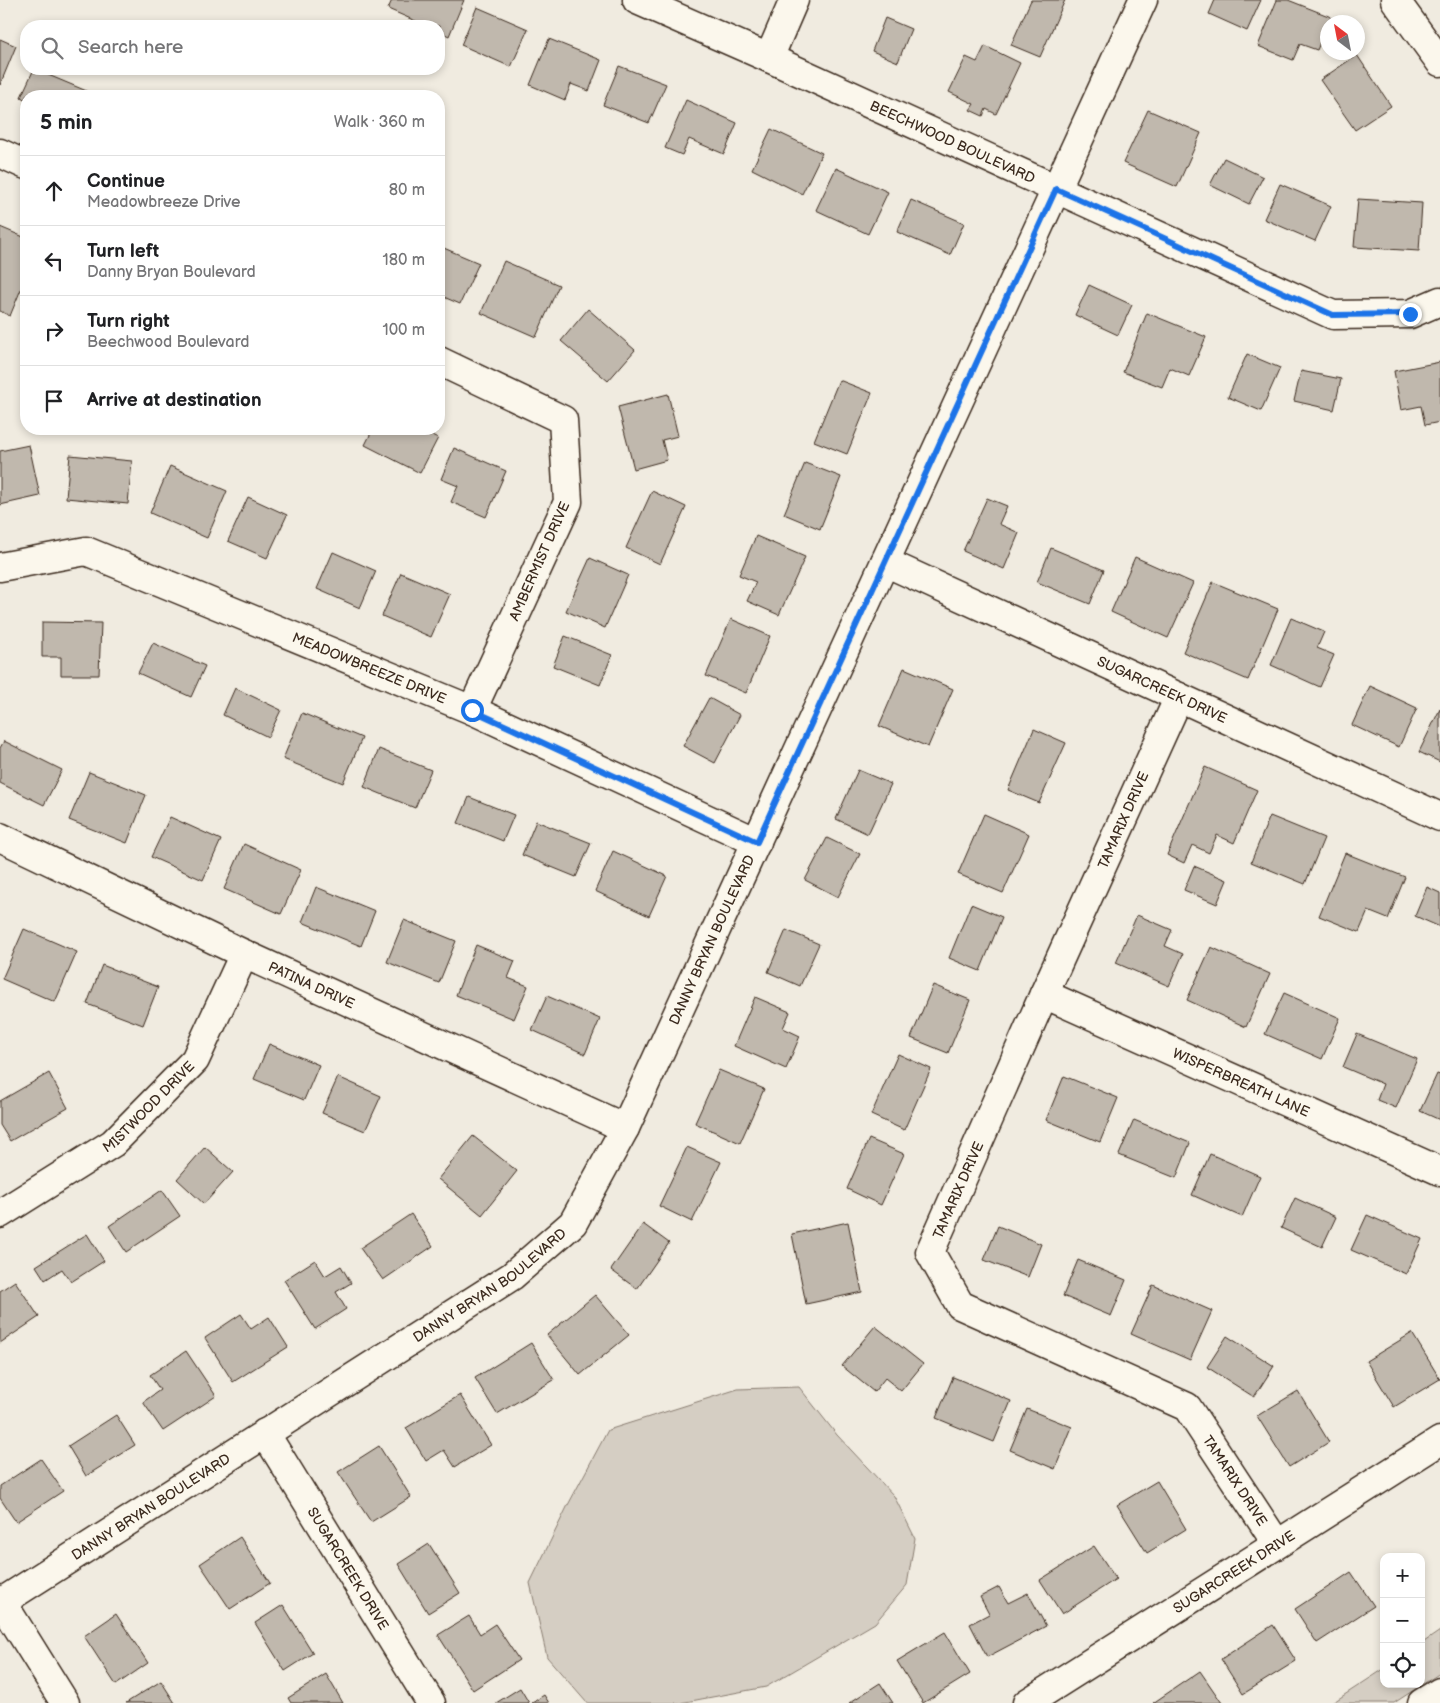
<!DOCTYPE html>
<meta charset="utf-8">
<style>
:root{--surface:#fff;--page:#f6f6f6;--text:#202124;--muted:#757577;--line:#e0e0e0}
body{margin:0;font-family:"Balsamiq Sans",sans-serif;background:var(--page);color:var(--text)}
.controls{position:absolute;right:15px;bottom:15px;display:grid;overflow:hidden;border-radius:10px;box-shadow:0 2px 8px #0003}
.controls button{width:45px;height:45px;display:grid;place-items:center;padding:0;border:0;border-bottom:1px solid var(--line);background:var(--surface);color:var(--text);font:25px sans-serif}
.compass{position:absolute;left:1320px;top:15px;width:45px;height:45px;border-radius:50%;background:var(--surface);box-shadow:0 2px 8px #0003;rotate:328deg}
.stop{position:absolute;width:15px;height:15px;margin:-11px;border:4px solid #1a73e8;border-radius:50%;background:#fff}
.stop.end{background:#1a73e8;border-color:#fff;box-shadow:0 1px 5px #0008}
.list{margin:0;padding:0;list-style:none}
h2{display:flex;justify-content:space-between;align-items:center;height:65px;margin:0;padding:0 20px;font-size:21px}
h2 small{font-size:16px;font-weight:400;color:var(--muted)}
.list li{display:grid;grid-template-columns:32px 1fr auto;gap:15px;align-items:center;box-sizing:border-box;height:70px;padding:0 20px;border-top:1px solid var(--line)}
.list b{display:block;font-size:19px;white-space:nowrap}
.list p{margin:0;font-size:16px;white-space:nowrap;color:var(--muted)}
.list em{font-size:16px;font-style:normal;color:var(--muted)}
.icon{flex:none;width:28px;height:28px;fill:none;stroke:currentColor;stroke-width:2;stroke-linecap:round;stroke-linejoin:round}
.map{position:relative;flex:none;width:1440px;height:1703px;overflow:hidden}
.search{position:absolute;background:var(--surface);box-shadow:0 2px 8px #0003;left:20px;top:20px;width:425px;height:55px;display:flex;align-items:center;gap:12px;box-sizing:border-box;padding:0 18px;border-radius:20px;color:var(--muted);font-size:19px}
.panel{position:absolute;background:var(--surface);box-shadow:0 2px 8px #0003;left:20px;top:90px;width:425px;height:345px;border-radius:20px}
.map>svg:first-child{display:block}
</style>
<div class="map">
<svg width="1440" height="1703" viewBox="0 0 1440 1703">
<rect width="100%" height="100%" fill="#f0ebe0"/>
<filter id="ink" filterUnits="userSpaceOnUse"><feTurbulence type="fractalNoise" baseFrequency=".02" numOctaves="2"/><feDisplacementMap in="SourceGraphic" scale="10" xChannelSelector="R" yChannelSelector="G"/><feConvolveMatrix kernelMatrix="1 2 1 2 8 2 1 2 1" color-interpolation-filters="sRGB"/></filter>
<g filter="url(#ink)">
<g fill="#d5cec3" stroke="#887c70">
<path d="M 799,1387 L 837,1435 L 894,1496 L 915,1538 L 907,1585 L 875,1623 L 766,1687 L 680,1703 L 587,1703 L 547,1657 L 530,1583 L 568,1505 L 608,1430 L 738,1389 Z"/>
<path d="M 1440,1631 L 1440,1673 L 1394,1703 L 1332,1703 L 1384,1669 L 1384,1684 L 1421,1684 L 1421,1644 Z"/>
</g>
<g fill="#c0b8ad" stroke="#3b2a1e">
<path d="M 392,0 L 464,0 L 449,36 L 439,31 L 439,26 L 427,26 L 388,9 Z"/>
<path d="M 1031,0 L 1065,0 L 1040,57 L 1011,45 Z"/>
<path d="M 1215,0 L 1261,0 L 1247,31 L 1209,14 Z"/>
<path d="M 1277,0 L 1288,0 L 1331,17 L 1317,50 L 1300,44 L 1293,60 L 1258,46 Z"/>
<path d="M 477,7 L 528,29 L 511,67 L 461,45 Z"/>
<path d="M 885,18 L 911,29 L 898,62 L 872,51 Z"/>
<path d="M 0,39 L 16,46 L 0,85 Z"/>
<path d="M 549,39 L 601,60 L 589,91 L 571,84 L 565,100 L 530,85 Z"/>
<path d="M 985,46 L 1020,63 L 996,114 L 986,109 L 983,116 L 970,110 L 974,104 L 949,92 L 966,57 L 977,62 Z"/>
<path d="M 1357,55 L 1391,106 L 1355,130 L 1320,80 Z"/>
<path d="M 619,66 L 666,84 L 649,123 L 603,105 Z"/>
<path d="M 34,69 L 89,92 L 88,96 L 26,96 L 26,100 L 21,97 Z"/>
<path d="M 686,100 L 737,123 L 724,154 L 689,139 L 682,155 L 665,148 Z"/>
<path d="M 1148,110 L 1201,133 L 1177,187 L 1123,163 Z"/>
<path d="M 771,129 L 822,153 L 802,194 L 752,169 Z"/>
<path d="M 1224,158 L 1263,177 L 1249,204 L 1210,185 Z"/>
<path d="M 836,168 L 888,192 L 868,234 L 816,210 Z"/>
<path d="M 1280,184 L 1331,206 L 1315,241 L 1264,219 Z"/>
<path d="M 1358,199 L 1422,203 L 1419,251 L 1354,247 Z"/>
<path d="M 911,200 L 964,223 L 950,255 L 897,232 Z"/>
<path d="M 0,227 L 26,238 L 26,277 L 10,316 L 0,311 Z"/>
<path d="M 439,246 L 479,263 L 460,304 L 439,295 Z"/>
<path d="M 504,261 L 559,285 L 536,337 L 481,313 Z"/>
<path d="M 1089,285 L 1132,305 L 1118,335 L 1075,315 Z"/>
<path d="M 588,309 L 635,350 L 608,381 L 561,341 Z"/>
<path d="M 1147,313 L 1206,337 L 1189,376 L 1170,368 L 1162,387 L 1123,372 Z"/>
<path d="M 1247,354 L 1280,368 L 1261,411 L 1228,397 Z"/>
<path d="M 1440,362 L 1440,422 L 1425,425 L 1421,406 L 1401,410 L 1394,371 Z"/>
<path d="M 1301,371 L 1341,379 L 1334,410 L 1294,401 Z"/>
<path d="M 839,380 L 872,393 L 847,454 L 814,441 Z"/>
<path d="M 668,394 L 678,436 L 662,440 L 667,460 L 634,469 L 618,407 Z"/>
<path d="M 373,429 L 419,429 L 438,438 L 420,473 L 365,445 Z"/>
<path d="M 29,445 L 40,496 L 0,505 L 0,451 Z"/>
<path d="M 454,448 L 506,471 L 486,517 L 451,502 L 458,486 L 441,479 Z"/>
<path d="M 70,455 L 132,461 L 128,504 L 66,498 Z"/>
<path d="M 805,463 L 841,477 L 820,529 L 784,514 Z"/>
<path d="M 170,466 L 227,491 L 207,538 L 150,513 Z"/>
<path d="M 652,491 L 686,507 L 660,564 L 626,548 Z"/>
<path d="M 248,497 L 287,515 L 267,558 L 228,541 Z"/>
<path d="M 987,498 L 1007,506 L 999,524 L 1019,533 L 1004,569 L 963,551 Z"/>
<path d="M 756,536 L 805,557 L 779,615 L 747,601 L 756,582 L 739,575 Z"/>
<path d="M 1051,548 L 1104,570 L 1090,604 L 1037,582 Z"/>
<path d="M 333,552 L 376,571 L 360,608 L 317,589 Z"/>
<path d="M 1135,557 L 1193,583 L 1168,638 L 1111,612 Z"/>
<path d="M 590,558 L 628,575 L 605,628 L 566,611 Z"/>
<path d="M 401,573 L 450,594 L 431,637 L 382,616 Z"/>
<path d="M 1213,582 L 1278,609 L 1248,680 L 1183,652 Z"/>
<path d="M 1291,618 L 1324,632 L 1317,648 L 1334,655 L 1320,687 L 1271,665 Z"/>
<path d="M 731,619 L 770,636 L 746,693 L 706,676 Z"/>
<path d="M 42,622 L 101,623 L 99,675 L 61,675 L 61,657 L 42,657 Z"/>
<path d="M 565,636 L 612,655 L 600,685 L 553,666 Z"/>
<path d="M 153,643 L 205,666 L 191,697 L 138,673 Z"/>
<path d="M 904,668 L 953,689 L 928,747 L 879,726 Z"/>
<path d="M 1370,686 L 1417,708 L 1399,747 L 1352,725 Z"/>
<path d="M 235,688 L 281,710 L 268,737 L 223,715 Z"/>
<path d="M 709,698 L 740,715 L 715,763 L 683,746 Z"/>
<path d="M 1440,709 L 1440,762 L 1419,752 Z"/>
<path d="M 302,713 L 362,738 L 343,783 L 283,759 Z"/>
<path d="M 1034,729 L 1066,743 L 1039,803 L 1008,790 Z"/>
<path d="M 4,741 L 62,770 L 44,805 L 0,783 L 0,748 Z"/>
<path d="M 379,749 L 431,770 L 415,808 L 364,787 Z"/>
<path d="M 1205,767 L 1257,790 L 1234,843 L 1217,835 L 1209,853 L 1192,845 L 1184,863 L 1167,855 Z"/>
<path d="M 858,770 L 891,784 L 868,834 L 836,819 Z"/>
<path d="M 89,772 L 146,795 L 127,843 L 69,820 Z"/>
<path d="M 469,797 L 514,815 L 503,841 L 458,823 Z"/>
<path d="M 984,814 L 1029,834 L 1003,893 L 958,874 Z"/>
<path d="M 1270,816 L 1324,838 L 1305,884 L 1251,862 Z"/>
<path d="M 170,817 L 221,840 L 203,880 L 151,857 Z"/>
<path d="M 536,821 L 591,843 L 576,877 L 522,855 Z"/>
<path d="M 827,838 L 860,854 L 838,897 L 805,880 Z"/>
<path d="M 244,844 L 301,870 L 281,914 L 224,889 Z"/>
<path d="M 613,851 L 667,876 L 649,916 L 595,891 Z"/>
<path d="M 1345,853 L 1405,877 L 1388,919 L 1368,911 L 1359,932 L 1319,916 Z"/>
<path d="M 1194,866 L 1227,880 L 1217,904 L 1184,890 Z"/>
<path d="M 316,887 L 375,911 L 361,946 L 302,922 Z"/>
<path d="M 1427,887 L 1440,893 L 1440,927 L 1415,916 Z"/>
<path d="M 971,904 L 1002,917 L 980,971 L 949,958 Z"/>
<path d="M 1137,915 L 1172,930 L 1165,946 L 1183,954 L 1169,986 L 1116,963 Z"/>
<path d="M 404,920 L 456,941 L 439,983 L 387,962 Z"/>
<path d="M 24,929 L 77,952 L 55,1002 L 2,979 Z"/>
<path d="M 786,930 L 819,944 L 800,986 L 768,972 Z"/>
<path d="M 476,945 L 515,961 L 508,978 L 528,986 L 514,1019 L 456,995 Z"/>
<path d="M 1211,947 L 1270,974 L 1246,1027 L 1187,1000 Z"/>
<path d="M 102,965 L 158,987 L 143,1025 L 87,1004 Z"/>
<path d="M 933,985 L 970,1000 L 948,1053 L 911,1038 Z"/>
<path d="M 1284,993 L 1340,1018 L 1322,1059 L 1265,1034 Z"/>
<path d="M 547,996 L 600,1019 L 585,1054 L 532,1030 Z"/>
<path d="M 755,997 L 790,1012 L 783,1028 L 800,1036 L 786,1069 L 734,1046 Z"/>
<path d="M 1357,1034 L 1417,1059 L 1396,1108 L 1377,1100 L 1383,1084 L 1343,1067 Z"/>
<path d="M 269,1044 L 319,1065 L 304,1100 L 254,1079 Z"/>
<path d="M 898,1054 L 931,1069 L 904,1130 L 871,1115 Z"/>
<path d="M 719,1070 L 764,1089 L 740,1143 L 695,1123 Z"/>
<path d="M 49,1073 L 68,1108 L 10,1141 L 0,1125 L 0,1101 Z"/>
<path d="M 1437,1074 L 1440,1075 L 1440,1120 L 1420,1111 Z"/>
<path d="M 1064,1076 L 1118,1098 L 1100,1142 L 1046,1120 Z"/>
<path d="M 338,1077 L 381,1096 L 365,1131 L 322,1113 Z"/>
<path d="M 1134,1120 L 1190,1143 L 1176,1178 L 1119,1155 Z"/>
<path d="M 473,1136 L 517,1171 L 482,1215 L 438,1179 Z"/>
<path d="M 869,1139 L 904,1154 L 881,1205 L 847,1189 Z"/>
<path d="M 205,1147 L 233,1172 L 204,1204 L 177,1179 Z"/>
<path d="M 687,1147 L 721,1162 L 692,1222 L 659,1206 Z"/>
<path d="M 1210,1154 L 1260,1176 L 1242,1217 L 1192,1195 Z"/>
<path d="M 162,1190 L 180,1216 L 126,1252 L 109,1226 Z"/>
<path d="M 1295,1198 L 1336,1217 L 1322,1247 L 1281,1228 Z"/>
<path d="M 411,1214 L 433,1246 L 383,1280 L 360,1248 Z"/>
<path d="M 1367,1215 L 1422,1239 L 1406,1274 L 1351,1250 Z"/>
<path d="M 848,1222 L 862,1292 L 806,1304 L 792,1234 Z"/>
<path d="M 643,1224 L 669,1243 L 637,1289 L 611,1270 Z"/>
<path d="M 998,1226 L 1041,1244 L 1028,1277 L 984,1260 Z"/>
<path d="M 87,1234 L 104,1261 L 71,1282 L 62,1269 L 45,1280 L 36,1266 Z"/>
<path d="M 315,1260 L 325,1276 L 341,1266 L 351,1283 L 336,1292 L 346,1309 L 315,1329 L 284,1280 Z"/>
<path d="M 1078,1260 L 1126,1280 L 1111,1316 L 1063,1296 Z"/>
<path d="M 15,1281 L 39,1317 L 0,1343 L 0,1291 Z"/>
<path d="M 1153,1285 L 1212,1311 L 1190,1360 L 1131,1334 Z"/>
<path d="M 595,1295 L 629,1335 L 580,1375 L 547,1335 Z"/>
<path d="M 241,1314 L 251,1329 L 269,1317 L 288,1347 L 233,1382 L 205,1338 Z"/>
<path d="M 875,1326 L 923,1364 L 901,1391 L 885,1378 L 874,1392 L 842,1366 Z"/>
<path d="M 1412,1333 L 1440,1379 L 1394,1407 L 1366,1361 Z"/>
<path d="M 1227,1336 L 1274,1366 L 1254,1397 L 1207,1367 Z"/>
<path d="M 531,1343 L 554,1380 L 497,1414 L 475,1378 Z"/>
<path d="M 186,1351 L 216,1396 L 163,1431 L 143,1402 L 160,1390 L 150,1375 Z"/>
<path d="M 953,1377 L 1011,1401 L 994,1442 L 936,1418 Z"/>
<path d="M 1298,1391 L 1329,1442 L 1289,1467 L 1257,1416 Z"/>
<path d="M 460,1395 L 491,1445 L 455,1467 L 444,1450 L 426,1461 L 406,1428 Z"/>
<path d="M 1027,1409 L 1072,1427 L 1055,1469 L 1010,1450 Z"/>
<path d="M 116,1415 L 135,1445 L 86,1476 L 68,1446 Z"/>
<path d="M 379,1446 L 411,1497 L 371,1522 L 338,1472 Z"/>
<path d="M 41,1459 L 63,1491 L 16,1522 L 0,1498 L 0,1486 Z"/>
<path d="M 1157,1481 L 1186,1529 L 1147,1553 L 1117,1505 Z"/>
<path d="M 240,1537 L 270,1583 L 230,1609 L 200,1564 Z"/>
<path d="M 429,1544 L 460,1593 L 428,1613 L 398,1564 Z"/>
<path d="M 1094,1546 L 1116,1579 L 1062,1614 L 1040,1580 Z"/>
<path d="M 1351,1572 L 1374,1606 L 1317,1643 L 1295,1609 Z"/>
<path d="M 999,1587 L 1008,1603 L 1028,1593 L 1046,1626 L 987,1657 L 970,1624 L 989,1614 L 980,1597 Z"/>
<path d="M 283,1605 L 313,1653 L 285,1671 L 255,1623 Z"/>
<path d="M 116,1614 L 148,1663 L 116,1685 L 84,1636 Z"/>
<path d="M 469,1616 L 480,1634 L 495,1624 L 519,1660 L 473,1690 L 438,1635 Z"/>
<path d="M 1273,1625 L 1296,1661 L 1243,1694 L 1221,1659 Z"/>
<path d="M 945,1632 L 970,1674 L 923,1703 L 897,1661 Z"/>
<path d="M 1200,1671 L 1222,1703 L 1153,1703 Z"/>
<path d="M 326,1674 L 343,1703 L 291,1703 L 288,1698 Z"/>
<path d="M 161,1681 L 175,1703 L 126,1703 Z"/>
<path d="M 880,1683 L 893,1703 L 849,1703 Z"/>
<path d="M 520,1688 L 529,1703 L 496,1703 Z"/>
<path d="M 544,1695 L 549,1703 L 532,1703 Z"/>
</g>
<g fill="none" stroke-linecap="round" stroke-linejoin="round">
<g stroke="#3b2a1e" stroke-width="31">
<g id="street">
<path id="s1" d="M 637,0 L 769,58 L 1333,315 L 1410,314 L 1440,301"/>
<path d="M 1395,0 L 1440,62"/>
<path d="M 769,58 L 794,0"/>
<path d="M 0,153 L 26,165"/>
<path d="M 439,361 L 563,420 L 568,502 L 472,710"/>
<path id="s2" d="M 885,562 L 1440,817"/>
<path id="s3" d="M 0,567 L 86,551 L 472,710 L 757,842"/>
<path id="s4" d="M 1179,697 L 1044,994 L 930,1252 L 960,1305 L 1187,1407 L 1277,1544"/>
<path id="s5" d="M 0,837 L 244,954 L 625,1128"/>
<path id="s6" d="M 1044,994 L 1440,1171"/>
<path id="s7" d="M 0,1214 L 113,1143 L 195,1060 L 244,954"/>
<path id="s8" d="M 265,1433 L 431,1703"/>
<path d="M 2,1602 L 65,1703"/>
<path id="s9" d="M 0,1603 L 512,1276 L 573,1223 L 625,1128 L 1143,0"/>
<path id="s10" d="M 1027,1703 L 1440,1441"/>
<path d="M 1422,1703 L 1440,1692"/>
</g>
</g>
<use href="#street" stroke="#fbf7ec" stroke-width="28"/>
</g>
</g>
<g fill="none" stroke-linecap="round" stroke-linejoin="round" filter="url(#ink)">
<path stroke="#1a73e8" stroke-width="6" d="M 472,710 L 757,842 L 1056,189 L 1333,315 L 1410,314"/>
</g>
<g text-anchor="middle" stroke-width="4" stroke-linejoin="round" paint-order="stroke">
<g font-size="14" fill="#3b2a1e" stroke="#fbf7ec">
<text dy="5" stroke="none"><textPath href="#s1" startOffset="346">BEECHWOOD BOULEVARD</textPath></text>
<text transform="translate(539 561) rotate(-66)" y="5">AMBERMIST DRIVE</text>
<text dy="5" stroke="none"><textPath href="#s3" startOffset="394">MEADOWBREEZE DRIVE</textPath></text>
<text dy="5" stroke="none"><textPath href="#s2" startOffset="305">SUGARCREEK DRIVE</textPath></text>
<text transform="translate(1123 820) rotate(-66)" y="5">TAMARIX DRIVE</text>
<text dy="5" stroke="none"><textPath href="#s9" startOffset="1004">DANNY BRYAN BOULEVARD</textPath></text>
<text dy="5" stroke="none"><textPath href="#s5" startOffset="345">PATINA DRIVE</textPath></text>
<text dy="5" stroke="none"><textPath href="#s6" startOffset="216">WISPERBREATH LANE</textPath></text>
<text dy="5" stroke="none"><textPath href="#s7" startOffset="184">MISTWOOD DRIVE</textPath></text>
<text transform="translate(958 1190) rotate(-66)" y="5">TAMARIX DRIVE</text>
<text dy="5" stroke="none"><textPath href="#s9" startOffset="584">DANNY BRYAN BOULEVARD</textPath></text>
<text dy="5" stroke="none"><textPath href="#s4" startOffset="1006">TAMARIX DRIVE</textPath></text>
<text dy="5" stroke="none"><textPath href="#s9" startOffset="179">DANNY BRYAN BOULEVARD</textPath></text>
<text dy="5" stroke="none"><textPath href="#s8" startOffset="159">SUGARCREEK DRIVE</textPath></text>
<text dy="5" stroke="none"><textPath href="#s10" startOffset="245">SUGARCREEK DRIVE</textPath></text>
</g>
</g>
</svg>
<div class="controls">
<button>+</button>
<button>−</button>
<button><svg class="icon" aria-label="locate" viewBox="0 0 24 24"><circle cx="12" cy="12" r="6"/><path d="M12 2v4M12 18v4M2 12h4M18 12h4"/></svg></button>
</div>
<svg class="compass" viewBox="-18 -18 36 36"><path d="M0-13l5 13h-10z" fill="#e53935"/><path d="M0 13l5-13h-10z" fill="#757577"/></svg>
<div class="stop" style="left:472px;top:710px"></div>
<div class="stop end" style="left:1410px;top:314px"></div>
<div class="search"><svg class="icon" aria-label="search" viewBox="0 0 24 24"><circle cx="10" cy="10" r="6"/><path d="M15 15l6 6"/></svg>Search here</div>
<section class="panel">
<h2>5 min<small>Walk · 360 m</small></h2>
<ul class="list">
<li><svg class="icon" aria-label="ahead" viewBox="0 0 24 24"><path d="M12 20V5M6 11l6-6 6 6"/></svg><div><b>Continue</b><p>Meadowbreeze Drive</p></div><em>80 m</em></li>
<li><svg class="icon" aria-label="left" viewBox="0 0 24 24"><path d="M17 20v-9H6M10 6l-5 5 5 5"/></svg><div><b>Turn left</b><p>Danny Bryan Boulevard</p></div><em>180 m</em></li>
<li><svg class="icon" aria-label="right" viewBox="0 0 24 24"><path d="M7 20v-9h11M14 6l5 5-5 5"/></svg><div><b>Turn right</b><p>Beechwood Boulevard</p></div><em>100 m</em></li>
<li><svg class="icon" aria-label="arrive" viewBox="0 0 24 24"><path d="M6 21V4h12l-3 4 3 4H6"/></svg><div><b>Arrive at destination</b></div></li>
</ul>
</section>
</div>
